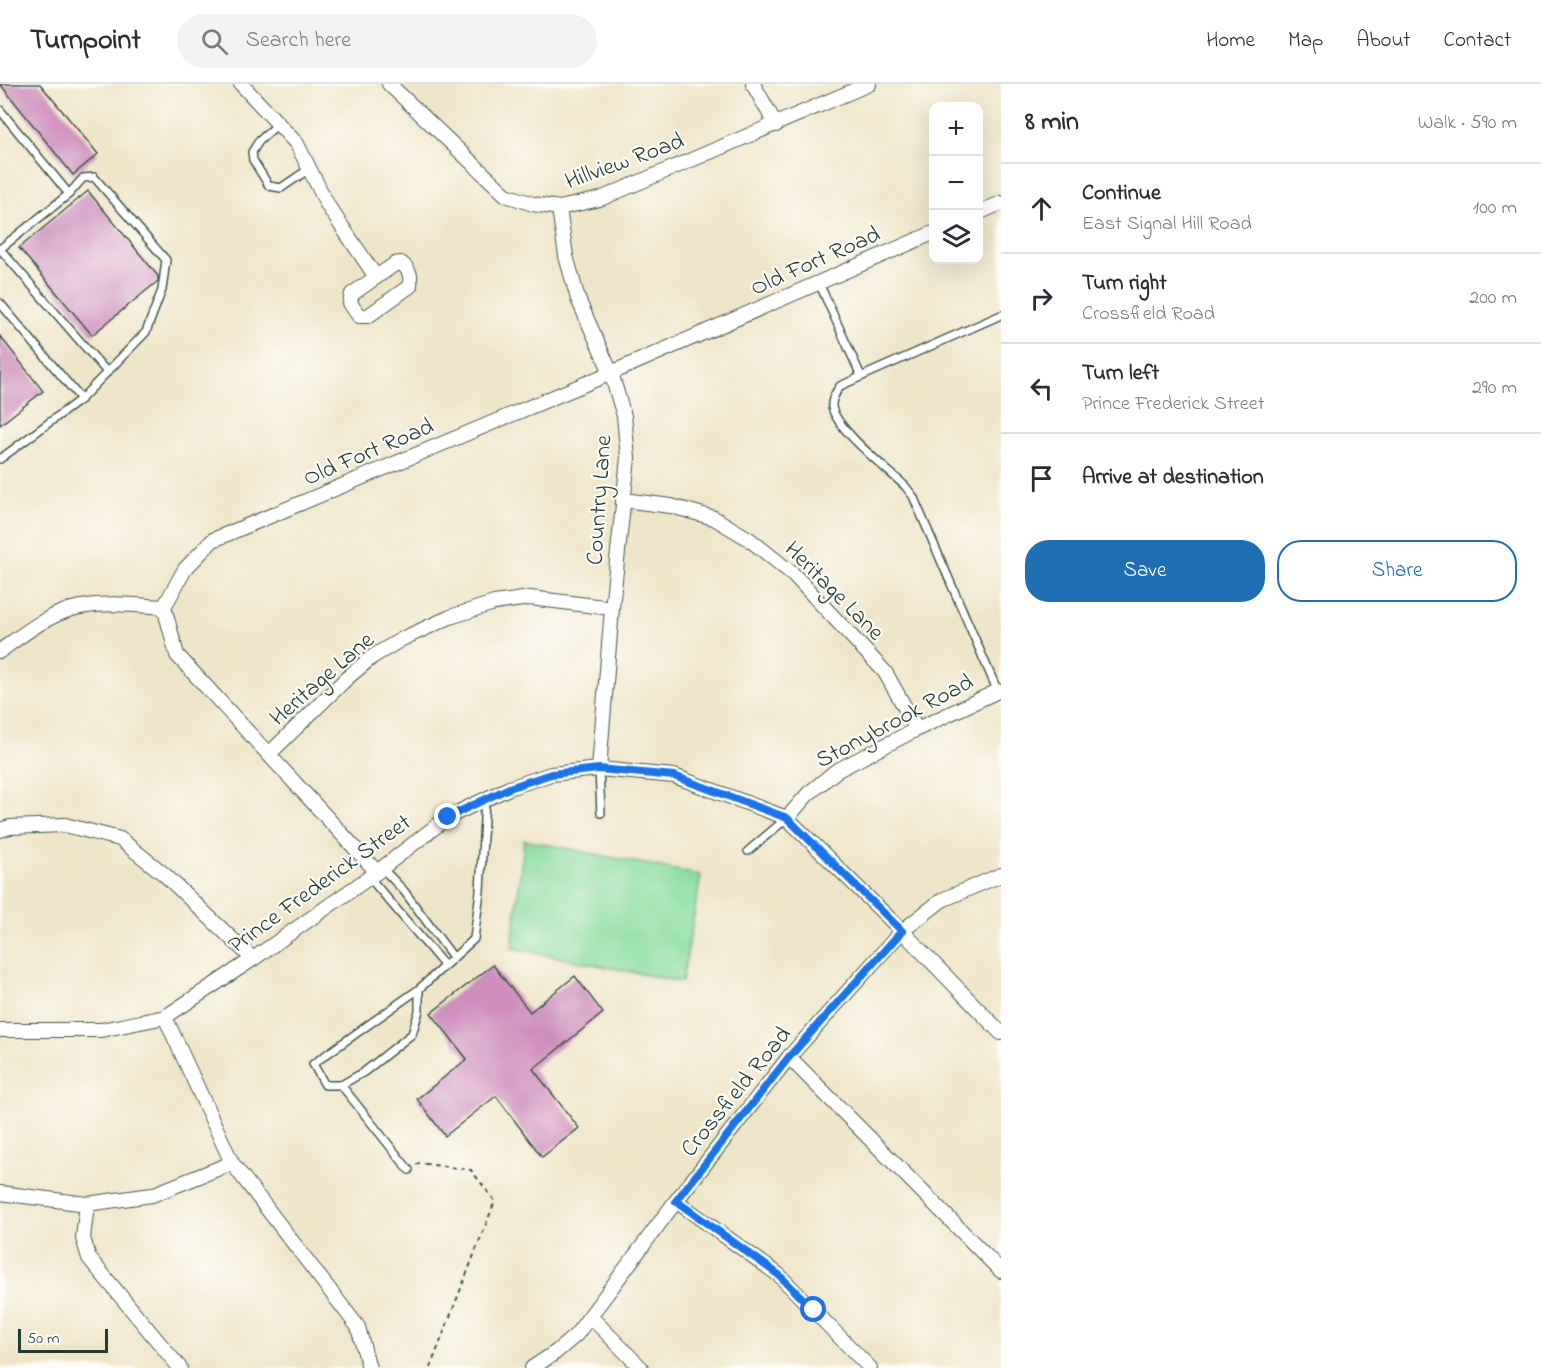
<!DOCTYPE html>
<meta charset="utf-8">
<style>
:root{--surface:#fff;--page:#f2f2f3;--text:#2b2b33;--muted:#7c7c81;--line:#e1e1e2;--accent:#1f6fb2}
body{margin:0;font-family:"Indie Flower",sans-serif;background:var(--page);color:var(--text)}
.controls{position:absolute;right:18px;top:18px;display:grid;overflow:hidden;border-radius:12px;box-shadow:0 6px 24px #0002}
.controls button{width:54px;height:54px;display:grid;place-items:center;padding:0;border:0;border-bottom:2px solid var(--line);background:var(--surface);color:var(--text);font:30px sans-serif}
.scale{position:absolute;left:18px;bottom:15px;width:90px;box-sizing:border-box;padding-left:6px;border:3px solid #1f3d34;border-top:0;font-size:16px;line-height:21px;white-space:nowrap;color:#1f3d34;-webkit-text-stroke:4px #fdfcf7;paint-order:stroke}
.stop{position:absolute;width:18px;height:18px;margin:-14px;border:4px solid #1a73e8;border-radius:50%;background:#fff}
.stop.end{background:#1a73e8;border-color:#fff;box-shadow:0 2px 6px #0008}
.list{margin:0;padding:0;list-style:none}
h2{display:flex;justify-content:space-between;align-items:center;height:78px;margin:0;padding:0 24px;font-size:26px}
h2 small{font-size:20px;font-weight:400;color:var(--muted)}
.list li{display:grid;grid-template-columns:39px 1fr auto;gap:18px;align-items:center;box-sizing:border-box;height:90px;padding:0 24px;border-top:2px solid var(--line)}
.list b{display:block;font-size:22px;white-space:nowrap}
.list p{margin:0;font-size:20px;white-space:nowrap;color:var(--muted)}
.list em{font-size:20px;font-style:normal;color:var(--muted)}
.actions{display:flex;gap:12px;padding:18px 24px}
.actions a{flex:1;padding:14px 0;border:2px solid var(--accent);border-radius:24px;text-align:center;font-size:21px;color:var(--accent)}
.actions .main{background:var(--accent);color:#fff}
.icon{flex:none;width:33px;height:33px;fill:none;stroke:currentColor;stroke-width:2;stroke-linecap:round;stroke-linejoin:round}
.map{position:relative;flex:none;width:1001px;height:1284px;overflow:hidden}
header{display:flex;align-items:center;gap:36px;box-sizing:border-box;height:84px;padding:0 30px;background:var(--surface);border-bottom:2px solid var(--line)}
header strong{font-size:28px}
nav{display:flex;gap:33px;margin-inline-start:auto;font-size:21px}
.search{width:420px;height:54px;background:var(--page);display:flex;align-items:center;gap:15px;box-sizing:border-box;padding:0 21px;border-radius:33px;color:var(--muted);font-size:22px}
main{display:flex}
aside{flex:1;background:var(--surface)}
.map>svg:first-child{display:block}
</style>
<header>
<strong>Turnpoint</strong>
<div class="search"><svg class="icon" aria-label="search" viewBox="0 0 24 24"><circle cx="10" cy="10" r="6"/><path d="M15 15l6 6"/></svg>Search here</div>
<nav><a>Home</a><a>Map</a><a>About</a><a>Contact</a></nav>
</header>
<main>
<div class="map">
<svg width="1001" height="1284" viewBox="0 0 1001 1284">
<rect width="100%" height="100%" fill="#fdfcf7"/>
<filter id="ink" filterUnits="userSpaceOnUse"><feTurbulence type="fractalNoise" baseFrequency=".0167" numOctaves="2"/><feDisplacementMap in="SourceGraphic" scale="12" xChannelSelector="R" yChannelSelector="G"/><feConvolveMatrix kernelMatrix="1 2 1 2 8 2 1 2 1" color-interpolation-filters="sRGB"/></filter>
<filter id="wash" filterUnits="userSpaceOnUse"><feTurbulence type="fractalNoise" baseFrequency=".008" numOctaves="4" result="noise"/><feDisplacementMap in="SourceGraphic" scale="24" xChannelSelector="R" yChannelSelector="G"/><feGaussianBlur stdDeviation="1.35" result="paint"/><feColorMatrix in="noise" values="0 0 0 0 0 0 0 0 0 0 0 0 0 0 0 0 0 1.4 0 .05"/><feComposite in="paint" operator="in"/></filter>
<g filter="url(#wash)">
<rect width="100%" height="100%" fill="#efe5c8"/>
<path fill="#8add9e" stroke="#548d69" stroke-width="1.5" d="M 524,756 L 701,791 L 682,898 L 512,864 Z"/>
<g id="blocks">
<g fill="#cd8dbd">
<path d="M 0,0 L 40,0 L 98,70 L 73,91 Z"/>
<path d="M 88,107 L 158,192 L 158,197 L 92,251 L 19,164 Z"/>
<path d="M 0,252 L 43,307 L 0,341 Z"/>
<path d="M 493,881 L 530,928 L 575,892 L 603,929 L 533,985 L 579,1044 L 542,1073 L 496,1012 L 445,1052 L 417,1015 L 467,975 L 431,929 Z"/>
</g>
</g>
</g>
<g filter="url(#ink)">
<use href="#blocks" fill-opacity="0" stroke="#3e564a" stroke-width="1.5"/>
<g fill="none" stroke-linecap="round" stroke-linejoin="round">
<g stroke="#3e564a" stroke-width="10">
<g id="lane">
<path d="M 0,26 L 69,110 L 0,165"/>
<path d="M 278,40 L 259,57 L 252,68 L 253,76 L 269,102 L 281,104 L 309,85"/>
<path d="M 69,110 L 83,94 L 94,93 L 166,176 L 162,206 L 146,248 L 81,315"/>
<path d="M 0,165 L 106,287"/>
<path d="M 819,199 L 861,292"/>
<path d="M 0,219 L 81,315 L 0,375"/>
<path d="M 998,608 L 913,412 L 905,402 C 888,386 836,345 832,323 C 831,315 836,308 840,302 L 1001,231"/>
<path d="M 599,685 L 601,729"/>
<path d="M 748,767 L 787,734"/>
<path d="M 382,784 L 404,807 L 453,873"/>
<path d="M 369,793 L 444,881"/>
<path d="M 419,905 L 419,927 L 412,950 L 364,988 L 341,1001 L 325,1001 L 313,980 L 419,905 L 474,855 L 480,807 L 485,716"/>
<path d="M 341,1001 L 409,1086"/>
</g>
</g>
<g stroke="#3e564a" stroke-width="16">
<g id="street">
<path d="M 241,0 L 297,60 L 328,122 L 376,193"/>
<path d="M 389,0 L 506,111 L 533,120 L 559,124 L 600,115 L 869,0"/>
<path d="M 753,0 L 776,41"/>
<path d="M 559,124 L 566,172 L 578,215 L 611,289 L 624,332 L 628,374 L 612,524 L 599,685"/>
<path d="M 978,129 L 1001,119"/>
<path d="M 401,179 C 410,186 411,191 410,202 L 368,232 L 359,232 L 350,219 L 352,210 L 395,180 Z"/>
<path d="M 623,416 L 671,422 L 714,434 L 749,455 L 794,491 L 885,588 L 917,645"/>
<path d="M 0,567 C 22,551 46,532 72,525 C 102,517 134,521 164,523"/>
<path d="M 269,670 L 347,594 L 372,573 L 402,555 L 450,533 L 494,519 L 530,514 L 612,524"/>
<path d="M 787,734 L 808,710 L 836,687 L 917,645 L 998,607"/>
<path d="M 0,746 L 10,743 L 65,741 L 120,755 L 165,791 L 253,875"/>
<path d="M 377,788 L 177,571 L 164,523 L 185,485 L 213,456 L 611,289 L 933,149"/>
<path d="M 165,933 L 232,1079 L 358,1243 L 369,1284"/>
<path d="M 0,946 L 101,946 L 165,933 L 253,875 L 377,788 L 448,733 L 509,704 L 551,690 L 599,685 L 674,692 L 787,734 L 902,847 L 1001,949"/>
<path d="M 789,973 L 1001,1187"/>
<path d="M 0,1109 L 87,1120 L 152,1111 L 232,1079"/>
<path d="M 676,1117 L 779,1191 L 870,1284"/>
<path d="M 87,1120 L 83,1154 L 89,1174 L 180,1284"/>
<path d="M 591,1233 L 641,1284"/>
<path d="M 532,1284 L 556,1268 L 576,1251 L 676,1117 L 789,973 L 902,847 L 942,816 L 1001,791"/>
</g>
</g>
<path stroke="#3e564a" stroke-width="2" stroke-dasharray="4.5 4.5" stroke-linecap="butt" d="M 416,1081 L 419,1079 L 471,1086 L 495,1117 L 430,1284"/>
<use href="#lane" stroke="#fff" stroke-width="7"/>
<use href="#street" stroke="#fff" stroke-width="14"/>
</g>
</g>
<g fill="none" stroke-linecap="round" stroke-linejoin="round" filter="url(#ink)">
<path stroke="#1a73e8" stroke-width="8" d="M 448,733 L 509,704 L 551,690 L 599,685 L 674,692 L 787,734 L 902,847 L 789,973 L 676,1117 L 779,1191 L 814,1226"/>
</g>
<g text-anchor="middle" stroke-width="4.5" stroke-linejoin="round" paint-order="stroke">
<g font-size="24" fill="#1f3d34" stroke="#fdfcf7">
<text transform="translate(624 76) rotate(-20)" y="8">Hillview Road</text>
<text transform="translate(815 176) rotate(-24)" y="8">Old Fort Road</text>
<text transform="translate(368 367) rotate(-23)" y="8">Old Fort Road</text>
<text transform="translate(598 416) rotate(-86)" y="8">Country Lane</text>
<text transform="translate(835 506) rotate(45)" y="8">Heritage Lane</text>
<text transform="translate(321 594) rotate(-41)" y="8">Heritage Lane</text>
<text transform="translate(894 636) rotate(-28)" y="8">Stonybrook Road</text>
<text transform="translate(319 799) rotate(-36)" y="8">Prince Frederick Street</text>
<text transform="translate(735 1007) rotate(-51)" y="8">Crossfield Road</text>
</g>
</g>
</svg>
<div class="controls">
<button>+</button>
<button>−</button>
<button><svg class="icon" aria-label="layers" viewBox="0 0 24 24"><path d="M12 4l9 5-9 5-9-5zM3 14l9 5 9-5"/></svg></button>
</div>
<div class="scale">50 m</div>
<div class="stop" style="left:814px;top:1226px"></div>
<div class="stop end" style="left:448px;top:733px"></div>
</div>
<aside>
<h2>8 min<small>Walk · 590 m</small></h2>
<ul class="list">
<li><svg class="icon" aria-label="ahead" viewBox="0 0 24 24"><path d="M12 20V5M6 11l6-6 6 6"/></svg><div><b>Continue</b><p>East Signal Hill Road</p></div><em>100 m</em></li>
<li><svg class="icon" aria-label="right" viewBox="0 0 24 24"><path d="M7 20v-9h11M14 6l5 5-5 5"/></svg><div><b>Turn right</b><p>Crossfield Road</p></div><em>200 m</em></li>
<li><svg class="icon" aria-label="left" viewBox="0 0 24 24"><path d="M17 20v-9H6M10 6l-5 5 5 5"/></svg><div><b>Turn left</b><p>Prince Frederick Street</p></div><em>290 m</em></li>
<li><svg class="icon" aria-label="arrive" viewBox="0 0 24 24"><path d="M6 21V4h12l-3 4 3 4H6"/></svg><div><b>Arrive at destination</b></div></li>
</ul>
<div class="actions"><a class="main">Save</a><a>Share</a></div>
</aside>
</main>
